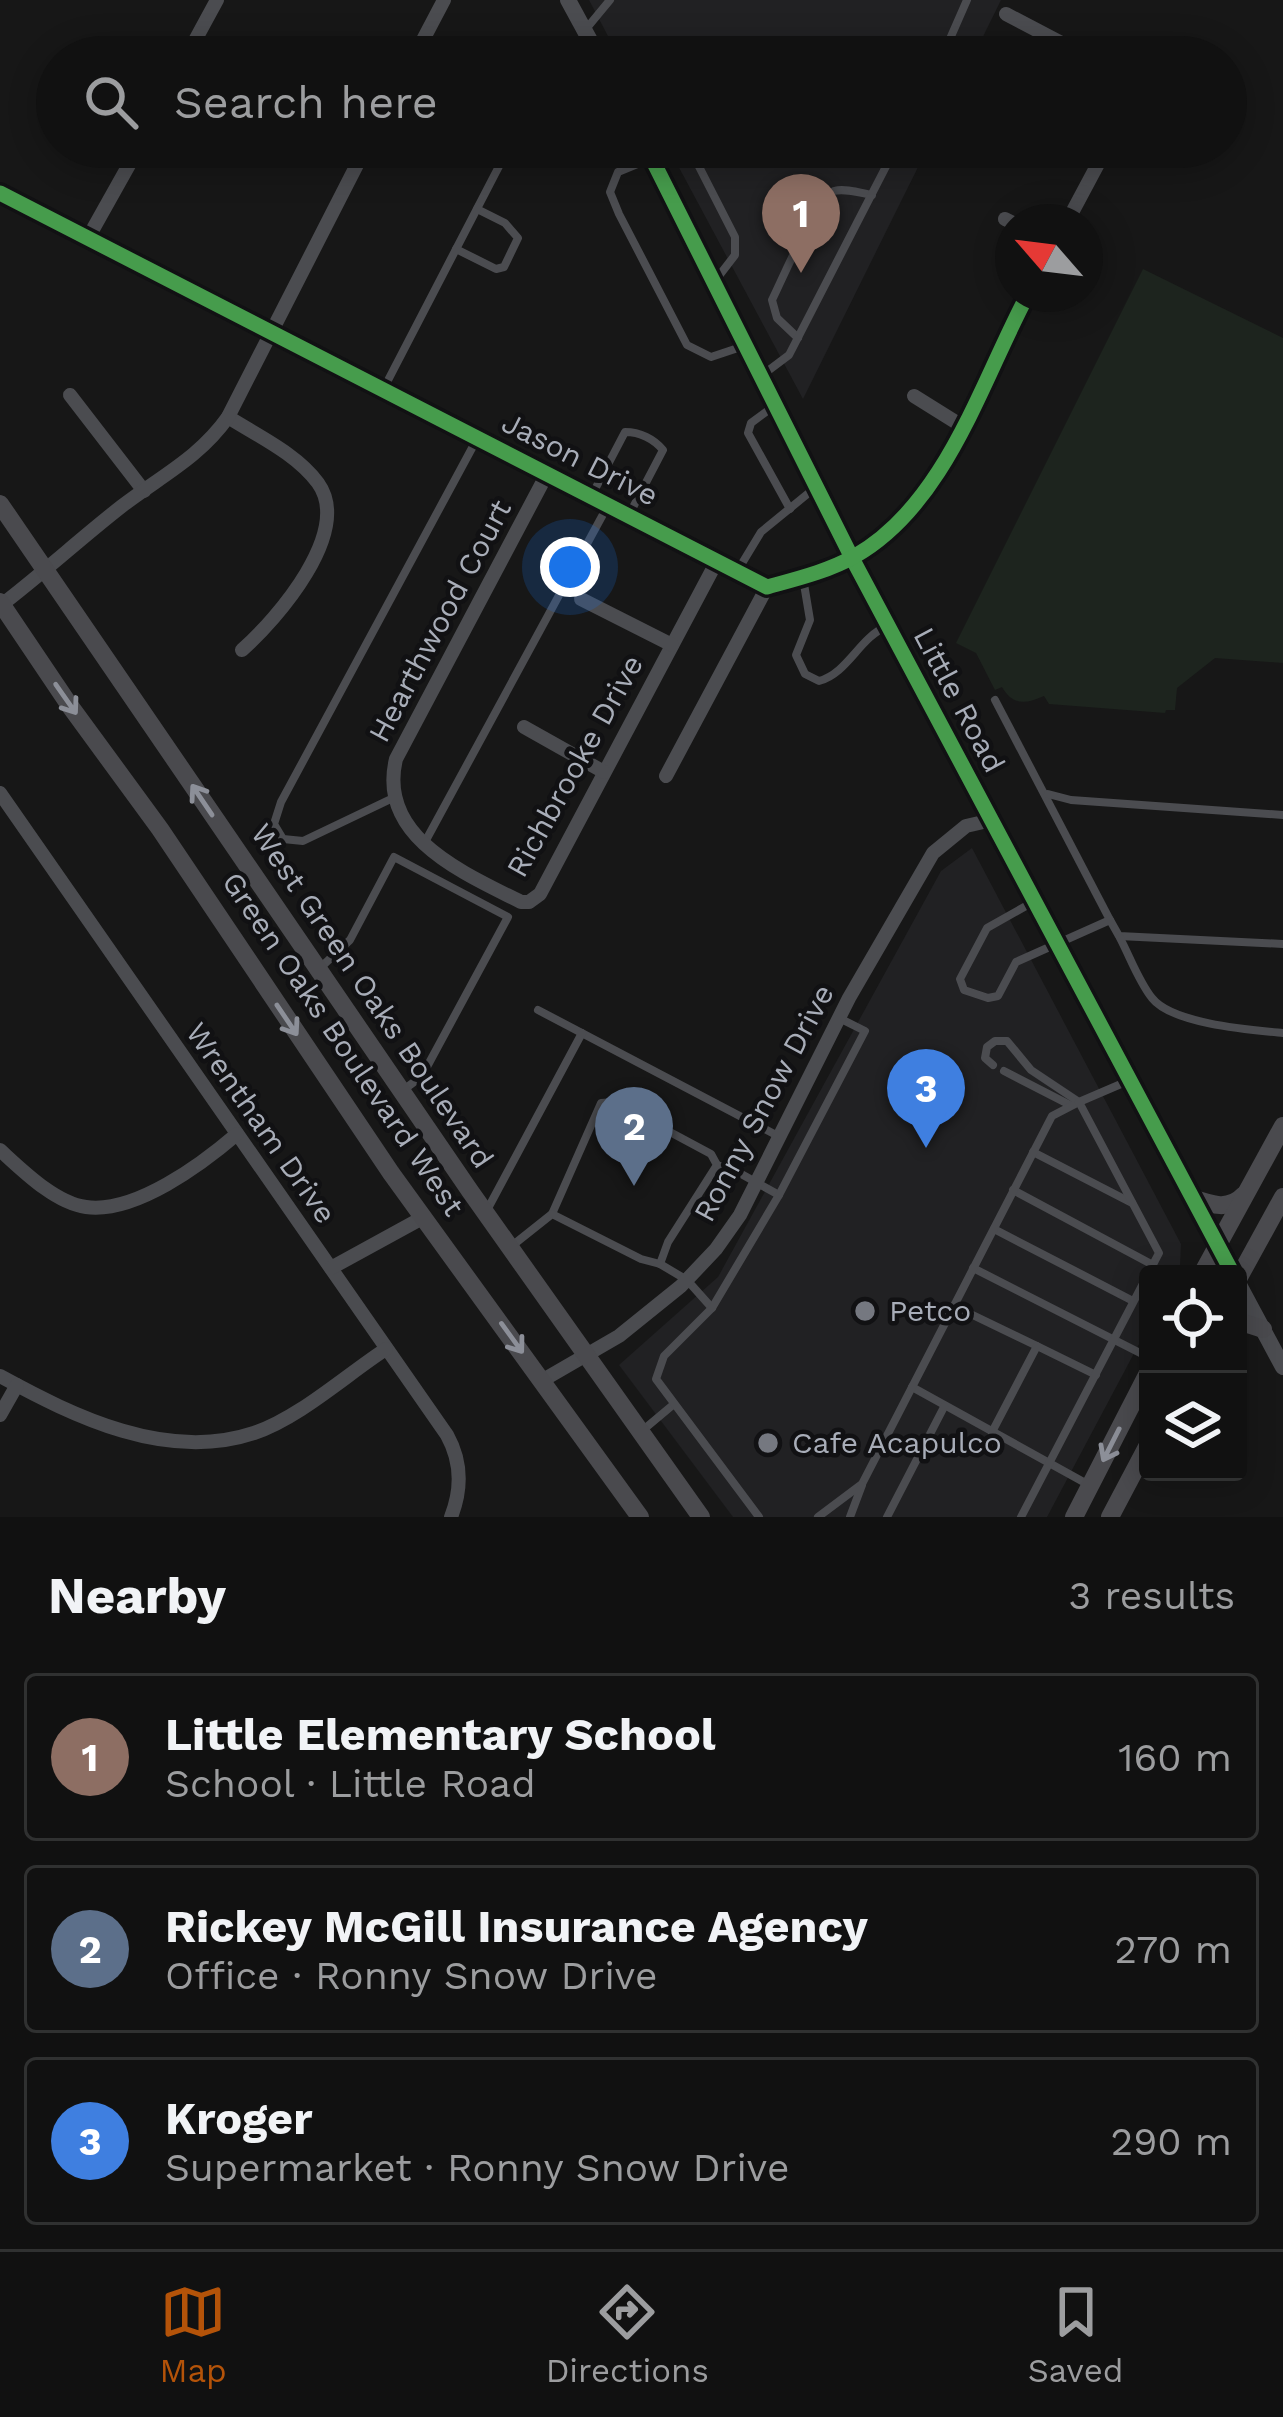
<!DOCTYPE html>
<meta charset="utf-8">
<style>
:root{--surface:#111;--page:#1e1f1f;--text:#f1f3f6;--muted:#9c9d9f;--line:#303131;--accent:#b45309}
body{margin:0;font-family:"Work Sans",sans-serif;background:var(--page);color:var(--text)}
.controls{position:absolute;right:36px;bottom:36px;display:grid;overflow:hidden;border-radius:12px;box-shadow:0 6px 30px #0003}
.controls button{width:108px;height:108px;display:grid;place-items:center;padding:0;border:0;border-bottom:3px solid var(--line);background:var(--surface);color:var(--text);font:60px sans-serif}
.compass{position:absolute;left:995px;top:204px;width:108px;height:108px;border-radius:50%;background:var(--surface);box-shadow:0 6px 30px #0003;rotate:298deg}
.you{position:absolute;left:570px;top:567px;width:42px;height:42px;margin:-30px;border:9px solid #fff;border-radius:50%;background:#1a73e8;box-shadow:0 0 0 18px #1a73e833}
.badge{display:grid;place-items:center;width:78px;height:78px;border-radius:50%;background:var(--accent);color:#fff;font-size:39px;font-weight:700}
.pin{position:absolute;translate:-50% -99px;filter:drop-shadow(0 3px 6px #0008)}
.pin::after{content:'';position:absolute;top:63px;width:42px;height:36px;background:inherit;clip-path:polygon(0 0,100% 0,50% 100%)}
.list{margin:0;padding:0;list-style:none}
h2{display:flex;justify-content:space-between;align-items:center;height:156px;margin:0;padding:0 48px;font-size:51px}
h2 small{font-size:39px;font-weight:400;color:var(--muted)}
.list li{display:grid;grid-template-columns:78px 1fr auto;gap:36px;align-items:center;box-sizing:border-box;height:168px;margin:0 24px 24px;padding:0 24px;border:3px solid var(--line);border-radius:12px}
.list b{display:block;font-size:45px;white-space:nowrap}
.list p{margin:0;font-size:39px;white-space:nowrap;color:var(--muted)}
.list em{font-size:39px;font-style:normal;color:var(--muted)}
.icon{flex:none;width:66px;height:66px;fill:none;stroke:currentColor;stroke-width:2;stroke-linecap:round;stroke-linejoin:round}
.map{position:relative;flex:none;width:1283px;height:1517px;overflow:hidden}
.search{position:absolute;background:var(--surface);box-shadow:0 6px 30px #0003;left:36px;right:36px;top:36px;height:132px;display:flex;align-items:center;gap:30px;box-sizing:border-box;padding:0 42px;border-radius:66px;color:var(--muted);font-size:45px}
.sheet{height:732px;background:var(--surface)}
nav{display:flex;justify-content:space-around;align-items:center;box-sizing:border-box;height:168px;border-top:3px solid var(--line);background:var(--surface);font-size:33px;color:var(--muted)}
nav a{display:grid;justify-items:center;gap:6px}
nav .on{color:var(--accent)}
.map>svg:first-child{display:block}
</style>
<div class="map">
<svg width="1283" height="1517" viewBox="0 0 1283 1517">
<rect width="100%" height="100%" fill="#171717"/>
<g fill="#212123">
<path d="M 589,0 L 1001,0 L 973,57 L 619,57 Z"/>
<path d="M 668,147 L 928,147 L 803,399 Z"/>
<path d="M 972,848 L 1181,1244 L 1180,1266 L 1176,1274 L 1148,1274 L 1148,1327 L 1047,1517 L 733,1517 L 619,1365 L 718,1277 L 941,871 Z"/>
</g>
<path fill="#1d241e" d="M 1143,269 L 1283,338 L 1283,663 L 1215,658 L 1177,688 L 1175,710 L 1166,710 L 1165,713 L 1049,704 L 1044,696 C 1026,704 1013,706 1002,687 L 995,690 L 976,653 L 956,643 Z"/>
<g fill="none" stroke-linecap="round" stroke-linejoin="round">
<g stroke="#4b4c50" stroke-width="8">
<path d="M 586,29 L 610,0"/>
<path d="M 942,57 L 967,0"/>
<path d="M 689,147 L 735,237 L 735,255 L 715,281"/>
<path d="M 652,158 L 618,172 L 610,192 L 619,214 L 687,345 L 711,357 L 744,346"/>
<path d="M 456,249 L 496,269 L 504,267 L 518,238 L 505,223 L 477,209"/>
<path d="M 798,338 L 777,318 L 772,300 C 782,280 817,197 834,191 C 845,188 861,193 872,195"/>
<path d="M 761,376 L 789,355 L 896,147"/>
<path d="M 384,388 L 509,147"/>
<path d="M 774,406 L 751,423 L 748,433 L 790,509"/>
<path d="M 592,495 L 625,432 C 640,432 654,439 663,450 L 629,515"/>
<path d="M 738,570 L 761,532 L 816,487"/>
<path d="M 803,578 L 810,620 L 796,655 L 805,674 L 819,681 C 848,673 859,638 887,626"/>
<path d="M 995,700 L 1110,920"/>
<path d="M 1048,794 L 1071,800 L 1283,815"/>
<path d="M 393,798 L 303,841 L 283,839 L 274,824 L 281,802 L 478,437"/>
<path d="M 425,842 L 607,507"/>
<path d="M 1033,902 L 987,928 L 960,979 L 964,990 L 988,998 L 998,996 L 1016,962 L 1110,920 L 1119,936 L 1283,944"/>
<path d="M 1120,938 C 1130,957 1139,982 1152,998 C 1172,1024 1251,1030 1283,1033"/>
<path d="M 319,969 L 350,940 L 394,857 L 508,917 L 422,1076 L 402,1091"/>
<path d="M 538,1010 L 778,1136"/>
<path d="M 1004,1071 L 1070,1105"/>
<path d="M 1033,1152 L 1132,1203"/>
<path d="M 717,1165 L 734,1170 L 779,1195"/>
<path d="M 1013,1190 L 1153,1265"/>
<path d="M 486,1212 L 582,1033"/>
<path d="M 552,1214 L 601,1103 L 614,1102 L 711,1154 L 717,1165 L 668,1242 L 660,1264"/>
<path d="M 994,1229 L 1133,1301"/>
<path d="M 513,1245 L 552,1214 L 641,1259 L 660,1264 L 687,1280 L 712,1308"/>
<path d="M 973,1268 L 1148,1357"/>
<path d="M 954,1306 L 1037,1346"/>
<path d="M 912,1387 L 1089,1485"/>
<path d="M 643,1430 L 674,1404"/>
<path d="M 992,1432 L 1037,1346 L 1096,1375"/>
<path d="M 759,1517 L 656,1379 L 664,1356 L 712,1308 L 779,1195 L 865,1031 L 839,1018"/>
<path d="M 818,1517 L 862,1484 L 1052,1116 L 1079,1102 L 1031,1070 L 1007,1041 L 995,1041 L 987,1047 L 985,1058 L 993,1065"/>
<path d="M 850,1517 L 862,1485"/>
<path d="M 887,1517 L 944,1407"/>
<path d="M 1021,1517 L 1159,1253 L 1079,1102 L 1128,1081"/>
</g>
<g stroke="#4b4c50" stroke-width="14">
<path d="M 1006,14 L 1088,57"/>
<path d="M 186,57 L 217,0"/>
<path d="M 414,57 L 444,0"/>
<path d="M 0,193 L 767,587 C 796,579 829,571 855,556 C 946,504 981,382 1028,294"/>
<path d="M 1005,219 L 1013,223"/>
<path d="M 1067,222 L 1107,147"/>
<path d="M 88,238 L 139,147"/>
<path d="M 70,395 L 144,491"/>
<path d="M 914,396 L 962,426"/>
<path d="M 228,417 C 258,436 297,454 318,483 C 353,532 277,619 242,650"/>
<path d="M 548,472 L 396,759 C 377,837 464,873 521,902 L 529,902 L 540,894 L 717,561"/>
<path d="M 581,599 L 672,645"/>
<path d="M 0,606 C 42,574 81,538 122,506 C 161,476 199,458 228,417 L 366,147"/>
<path d="M 524,727 L 604,772"/>
<path d="M 666,776 L 767,587"/>
<path d="M 0,793 L 447,1435 C 462,1462 462,1489 451,1517"/>
<path d="M 0,1150 C 22,1170 55,1203 86,1207 C 135,1214 202,1164 237,1134"/>
<path d="M 331,1268 L 424,1217"/>
<path d="M 0,1376 C 75,1417 167,1462 254,1433 C 299,1418 346,1375 386,1349"/>
<path d="M 543,1380 L 619,1336 L 681,1286 L 716,1249 L 740,1215 L 849,998 L 933,853 L 966,826 L 992,820"/>
<path d="M 0,1415 L 17,1385"/>
</g>
<g stroke="#4b4c50" stroke-width="16">
<path d="M 568,0 L 599,57"/>
<path d="M 646,147 L 852,558 L 1233,1274"/>
<path d="M 1238,1283 L 1283,1367"/>
</g>
<g stroke="#4a4a4e" stroke-width="18">
<path d="M 0,504 L 470,1191 L 701,1517"/>
<path d="M 0,602 L 70,706 L 160,829 L 391,1173 L 640,1517"/>
<path d="M 1192,1198 C 1212,1205 1229,1211 1244,1195"/>
<path d="M 1202,1274 L 1283,1126"/>
<path d="M 1238,1279 L 1283,1197"/>
<path d="M 1238,1321 L 1263,1329"/>
<path d="M 1074,1517 L 1148,1373"/>
<path d="M 1110,1517 L 1148,1445"/>
</g>
<g stroke="#111113" stroke-width="22">
<g id="cycleway">
<path d="M 646,147 L 852,558 L 1233,1274"/>
<path d="M 0,193 L 767,587 C 796,579 829,571 855,556 C 946,504 981,382 1028,294"/>
</g>
</g>
<use href="#cycleway" stroke="#469c4c" stroke-width="15"/>
</g>
<defs><path id="oneway-shaft" d="M-6 0H5M1.5-3L5.5 0L1.5 3" fill="none" stroke-width="1.6" stroke-linecap="round" stroke-linejoin="round" transform="scale(3)"/></defs>
<g stroke="#8c8f98">
<use href="#oneway-shaft" transform="translate(66 699) rotate(55)"/>
<use href="#oneway-shaft" transform="translate(202 800) rotate(-124)"/>
<use href="#oneway-shaft" transform="translate(287 1020) rotate(56)"/>
<use href="#oneway-shaft" transform="translate(512 1338) rotate(54)"/>
<use href="#oneway-shaft" transform="translate(1111 1445) rotate(117)"/>
</g>
<g fill="#757880" stroke="#111113" stroke-width="4.5">
<circle cx="865" cy="1311" r="12"/>
<circle cx="768" cy="1443" r="12"/>
</g>
<g text-anchor="middle" stroke-width="9" stroke-linejoin="round" paint-order="stroke">
<g font-size="30" fill="#a8adb8" stroke="#111113">
<text transform="translate(580 459) rotate(27)" y="10">Jason Drive</text>
<text transform="translate(440 621) rotate(-62)" y="10">Hearthwood Court</text>
<text transform="translate(959 700) rotate(62)" y="10">Little Road</text>
<text transform="translate(575 766) rotate(-61)" y="10">Richbrooke Drive</text>
<text transform="translate(372 996) rotate(56)" y="10">West Green Oaks Boulevard</text>
<text transform="translate(343 1044) rotate(56)" y="10">Green Oaks Boulevard West</text>
<text transform="translate(764 1103) rotate(-62)" y="10">Ronny Snow Drive</text>
<text transform="translate(261 1123) rotate(55)" y="10">Wrentham Drive</text>
</g>
<g font-size="30" fill="#a8adb8" stroke="#111113" text-anchor="start">
<text x="889" y="1321">Petco</text>
<text x="792" y="1453">Cafe Acapulco</text>
</g>
</g>
</svg>
<div class="controls">
<button><svg class="icon" aria-label="locate" viewBox="0 0 24 24"><circle cx="12" cy="12" r="6"/><path d="M12 2v4M12 18v4M2 12h4M18 12h4"/></svg></button>
<button><svg class="icon" aria-label="layers" viewBox="0 0 24 24"><path d="M12 4l9 5-9 5-9-5zM3 14l9 5 9-5"/></svg></button>
</div>
<svg class="compass" viewBox="-18 -18 36 36"><path d="M0-13l5 13h-10z" fill="#e53935"/><path d="M0 13l5-13h-10z" fill="#9c9d9f"/></svg>
<div class="you"></div>
<div class="pin badge" style="left:801px;top:273px;background:#8d6e63">1</div>
<div class="pin badge" style="left:634px;top:1186px;background:#5c6f8a">2</div>
<div class="pin badge" style="left:926px;top:1148px;background:#3f7fe0">3</div>
<div class="search"><svg class="icon" aria-label="search" viewBox="0 0 24 24"><circle cx="10" cy="10" r="6"/><path d="M15 15l6 6"/></svg>Search here</div>
</div>
<section class="sheet">
<h2>Nearby<small>3 results</small></h2>
<ul class="list">
<li><span class="badge" style="background:#8d6e63">1</span><div><b>Little Elementary School</b><p>School · Little Road</p></div><em>160 m</em></li>
<li><span class="badge" style="background:#5c6f8a">2</span><div><b>Rickey McGill Insurance Agency</b><p>Office · Ronny Snow Drive</p></div><em>270 m</em></li>
<li><span class="badge" style="background:#3f7fe0">3</span><div><b>Kroger</b><p>Supermarket · Ronny Snow Drive</p></div><em>290 m</em></li>
</ul>
</section>
<nav>
<a class="on"><svg class="icon" aria-label="map" viewBox="0 0 24 24"><path d="M3 6l6-2 6 2 6-2v14l-6 2-6-2-6 2zM9 4v14M15 6v14"/></svg>Map</a>
<a><svg class="icon" aria-label="directions" viewBox="0 0 24 24"><path d="M12 3l9 9-9 9-9-9zM9 14v-3h6M13 9l2 2-2 2"/></svg>Directions</a>
<a><svg class="icon" aria-label="saved" viewBox="0 0 24 24"><path d="M7 4h10v16l-5-4-5 4z"/></svg>Saved</a>
</nav>
